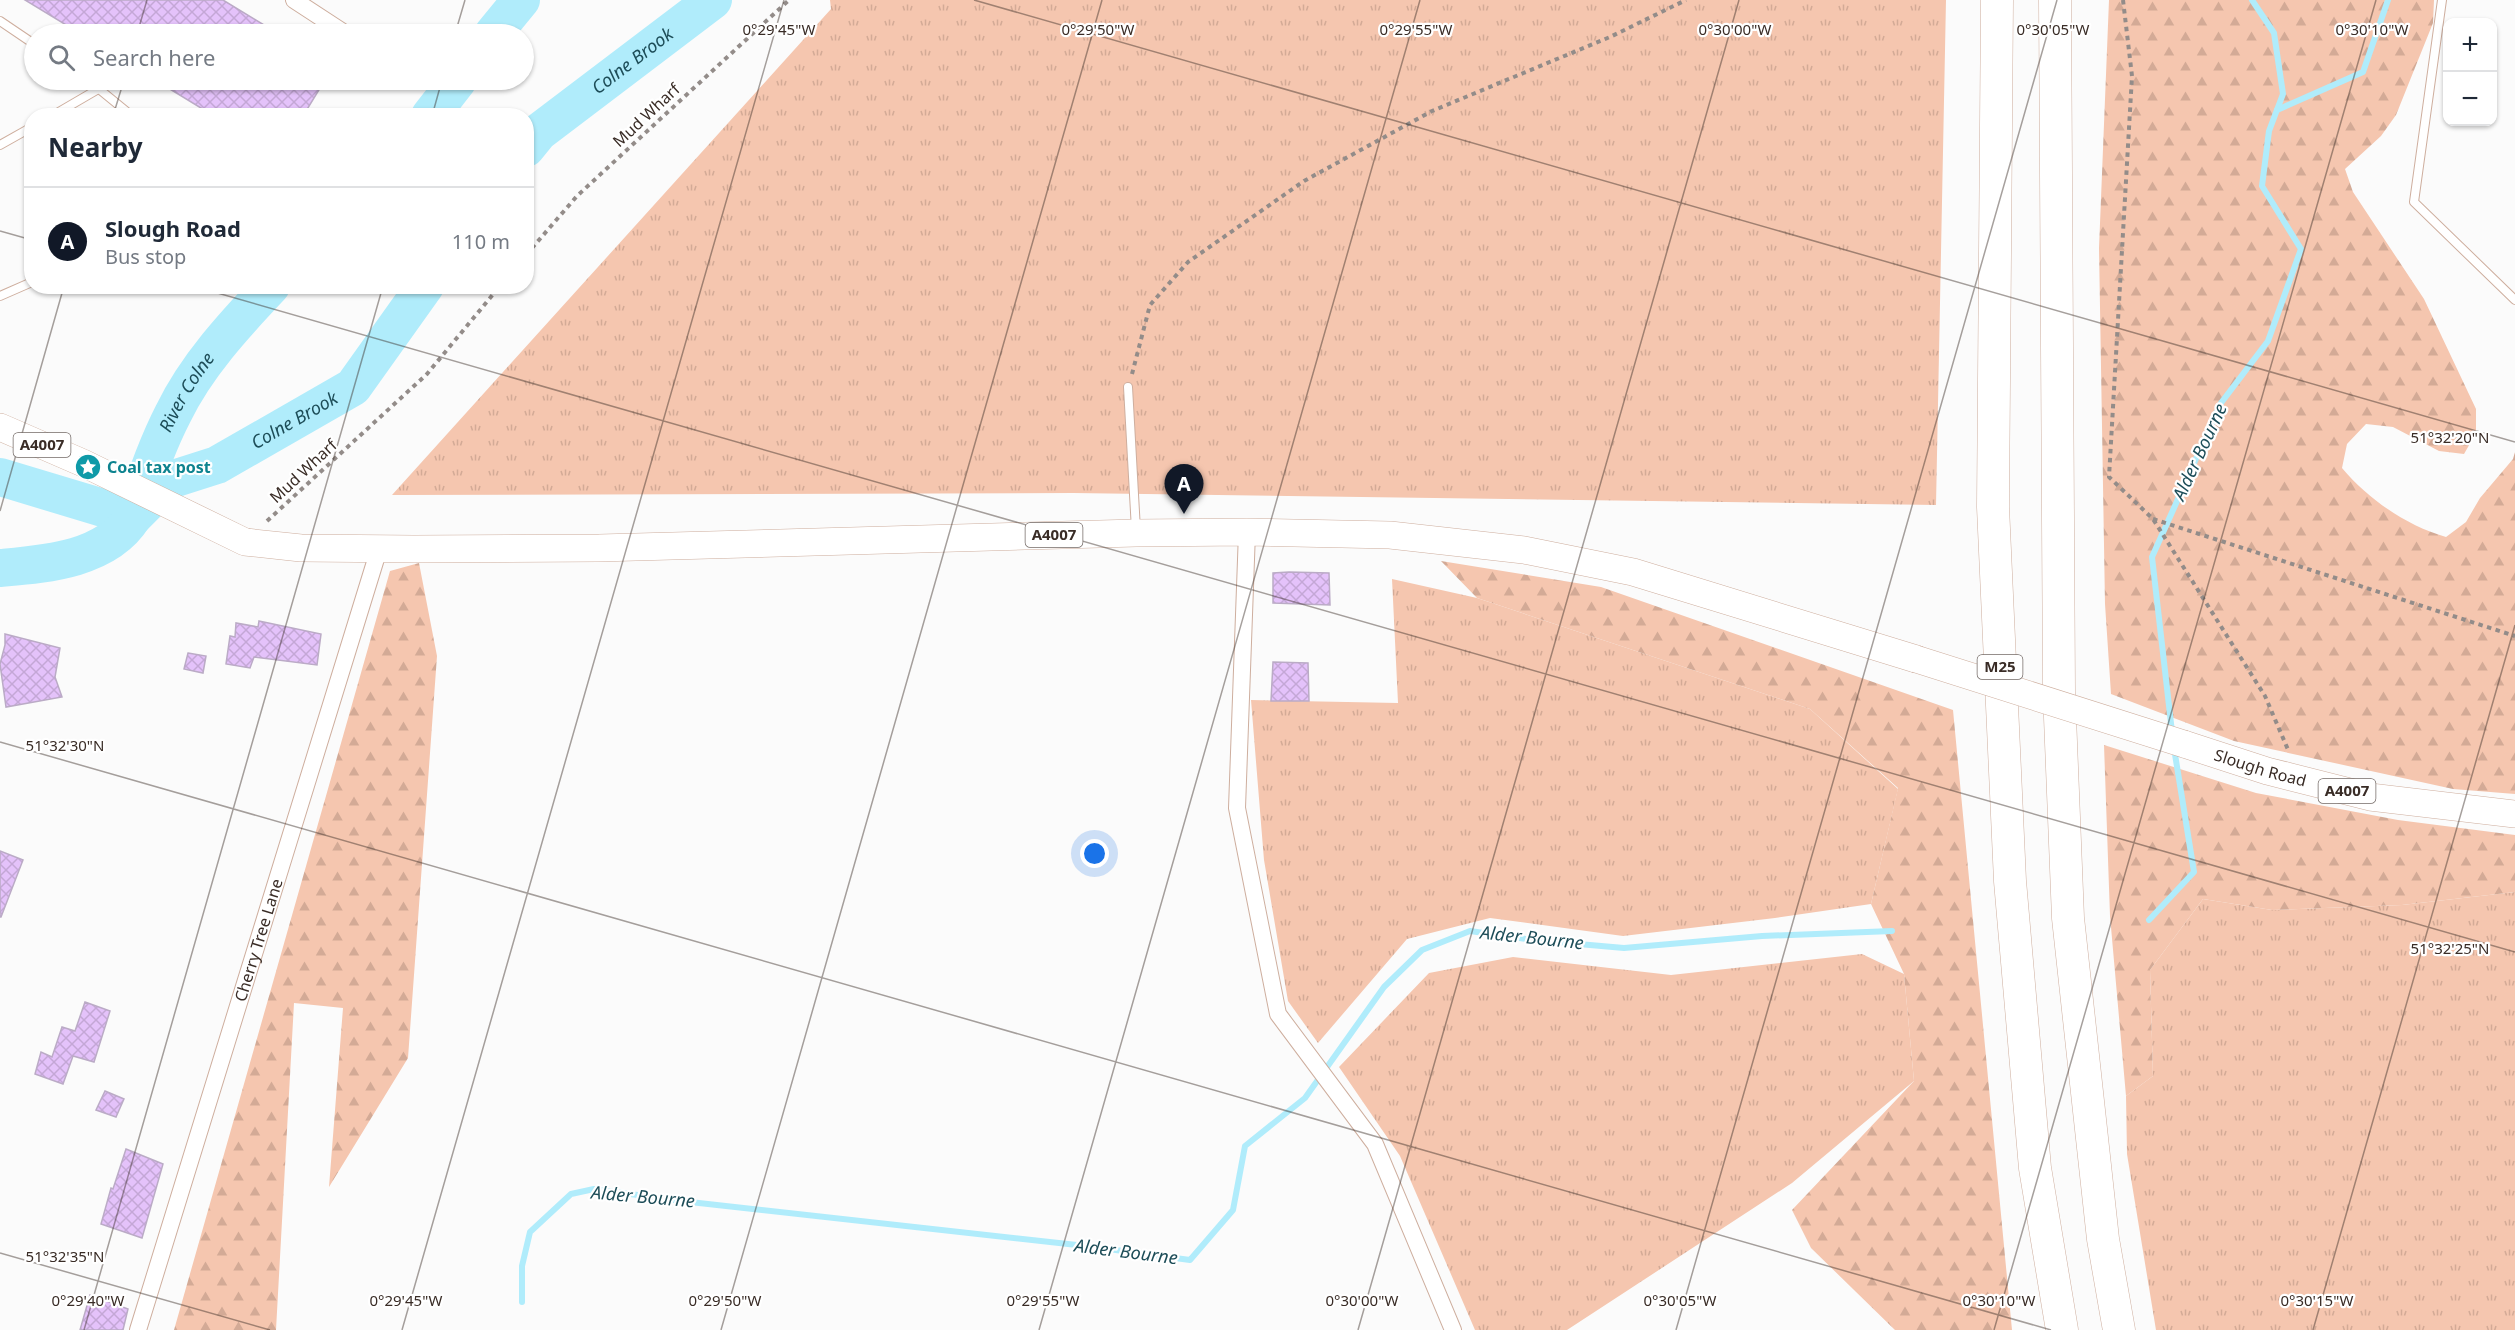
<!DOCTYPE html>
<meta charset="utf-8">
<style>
:root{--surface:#fff;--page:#f2f2f3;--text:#1f2937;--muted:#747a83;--line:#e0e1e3;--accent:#111827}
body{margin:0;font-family:"Noto Sans",sans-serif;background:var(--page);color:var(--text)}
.controls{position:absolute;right:18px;top:18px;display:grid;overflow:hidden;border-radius:12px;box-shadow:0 2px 4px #0004}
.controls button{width:54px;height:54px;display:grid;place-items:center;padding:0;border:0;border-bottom:2px solid var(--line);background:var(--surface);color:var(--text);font:30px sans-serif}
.you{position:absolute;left:1095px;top:854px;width:21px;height:21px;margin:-15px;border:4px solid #fff;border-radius:50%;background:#1a73e8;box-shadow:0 0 0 9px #1a73e833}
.badge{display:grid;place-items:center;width:39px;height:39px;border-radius:50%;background:var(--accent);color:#fff;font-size:20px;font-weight:700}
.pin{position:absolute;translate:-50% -50px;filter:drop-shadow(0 2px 3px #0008)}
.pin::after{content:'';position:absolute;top:32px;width:21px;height:18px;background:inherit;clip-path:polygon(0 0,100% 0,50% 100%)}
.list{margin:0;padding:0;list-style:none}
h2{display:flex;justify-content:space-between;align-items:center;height:78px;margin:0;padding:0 24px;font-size:26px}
h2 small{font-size:20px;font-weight:400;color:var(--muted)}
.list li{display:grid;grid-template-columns:39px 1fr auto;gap:18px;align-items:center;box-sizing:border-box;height:108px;padding:0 24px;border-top:2px solid var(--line)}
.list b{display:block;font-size:22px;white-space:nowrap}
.list p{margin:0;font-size:20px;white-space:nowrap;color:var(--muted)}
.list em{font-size:20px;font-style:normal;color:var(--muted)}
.icon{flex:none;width:33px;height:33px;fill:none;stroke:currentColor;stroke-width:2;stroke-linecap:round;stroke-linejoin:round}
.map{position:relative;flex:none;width:2515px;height:1330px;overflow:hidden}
.search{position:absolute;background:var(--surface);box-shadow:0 2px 4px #0004;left:24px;top:24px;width:510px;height:66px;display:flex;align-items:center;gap:15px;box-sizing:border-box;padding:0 21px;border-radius:33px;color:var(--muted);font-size:22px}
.panel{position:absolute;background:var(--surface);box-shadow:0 2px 4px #0004;left:24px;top:108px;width:510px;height:186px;border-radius:24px}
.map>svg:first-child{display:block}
</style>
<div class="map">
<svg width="2515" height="1330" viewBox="0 0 2515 1330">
<defs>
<pattern id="grass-tufts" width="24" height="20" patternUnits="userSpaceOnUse" patternTransform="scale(1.5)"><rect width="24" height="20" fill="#f5c6af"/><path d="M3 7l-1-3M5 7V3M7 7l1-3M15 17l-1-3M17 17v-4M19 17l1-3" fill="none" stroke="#d3aa96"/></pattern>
<pattern id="forest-firs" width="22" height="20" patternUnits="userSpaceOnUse" patternTransform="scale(1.5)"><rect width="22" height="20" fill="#f5c6af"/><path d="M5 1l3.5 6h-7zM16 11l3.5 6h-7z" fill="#d3aa96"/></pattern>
<pattern id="building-cross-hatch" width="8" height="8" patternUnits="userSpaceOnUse" patternTransform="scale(1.5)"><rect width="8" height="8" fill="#e4c2fa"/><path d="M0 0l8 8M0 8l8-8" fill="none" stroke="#c4a7d6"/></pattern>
</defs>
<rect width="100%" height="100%" fill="#fbfbfb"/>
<g fill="url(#grass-tufts)">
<path d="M 830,0 L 1946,0 L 1936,505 L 1073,493 L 392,495 L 831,9 Z"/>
<path d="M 1392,579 L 1477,598 L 1810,709 L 1898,789 L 1871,904 L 1775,918 L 1623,936 L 1490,918 L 1407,939 L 1318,1043 L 1288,1001 L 1264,860 L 1251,700 L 1398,703 Z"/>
<path d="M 2515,892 L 2515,1330 L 2156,1330 L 2127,1154 L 2126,1096 L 2153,1076 L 2150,970 L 2203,899 L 2272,910 L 2402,905 Z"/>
<path d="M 1862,954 L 1904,974 L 1914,1081 L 1792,1183 L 1567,1330 L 1475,1330 L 1400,1156 L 1339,1067 L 1429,973 L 1513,957 L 1671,975 Z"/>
</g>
<g fill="url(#forest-firs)">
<path d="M 2109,0 L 2434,0 L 2433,23 L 2396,115 L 2381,136 L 2345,169 L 2353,192 L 2424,299 L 2476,409 L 2476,433 L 2464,454 L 2439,451 L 2393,427 L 2366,424 L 2347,444 L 2342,468 C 2368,499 2407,526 2446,537 L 2466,522 L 2480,498 L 2513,459 L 2515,452 L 2515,794 L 2453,789 L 2234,741 L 2111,694 L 2105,604 L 2099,248 Z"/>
<path d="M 1441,561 L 1601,587 L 1953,710 L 2012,1330 L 1895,1330 L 1811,1248 L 1792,1210 L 1914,1081 L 1904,974 L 1871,904 L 1898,788 L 1810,709 L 1477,598 Z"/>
<path d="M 419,563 L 437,656 L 408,1058 L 329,1187 L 343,1008 L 294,1003 L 276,1330 L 174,1330 L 390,571 Z"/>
<path d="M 2104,745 L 2256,793 L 2398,820 L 2515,835 L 2515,892 L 2402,905 L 2272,910 L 2203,899 L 2150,970 L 2153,1076 L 2126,1096 L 2110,916 Z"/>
</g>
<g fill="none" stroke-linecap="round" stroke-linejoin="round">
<g stroke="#b0ecfb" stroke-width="6">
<path d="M 2277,110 L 2363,72 L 2388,0"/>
<path d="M 2172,732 L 2152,557 L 2221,403 L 2268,341 L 2301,249 L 2262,186 L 2269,131 L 2283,94 L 2274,33 L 2252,0"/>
<path d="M 2149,920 L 2194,872 L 2174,748"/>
<path d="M 522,1302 L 522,1266 L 530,1232 L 571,1194 L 594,1189 L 681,1201 L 1086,1246 L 1190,1260 L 1233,1210 L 1245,1146 L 1305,1098 L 1384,987 L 1422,950 L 1470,931 L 1533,940 L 1624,948 L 1762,936 L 1892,931"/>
</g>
<g stroke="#b0ecfb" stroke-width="38">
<path d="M 493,34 L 521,0"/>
<path d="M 430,116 L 458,80"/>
<path id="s1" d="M 526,148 L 539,132 L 713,0"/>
<path id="s2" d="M 0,477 L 133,517 L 170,480 L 217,465 L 353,387 L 425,286"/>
<path id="s3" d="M 0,568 C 45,564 106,560 133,517 C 144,482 156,447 173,414 C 196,366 235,324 271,286"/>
</g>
</g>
<g fill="url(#building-cross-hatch)" stroke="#bbabc6" stroke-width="1.5">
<path d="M 25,0 L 223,0 L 279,34 L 81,34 Z"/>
<path d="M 155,80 L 325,80 L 303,116 L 214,116 Z"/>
<path d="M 1289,572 L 1329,573 L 1330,605 L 1273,603 L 1273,573 Z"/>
<path d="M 259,621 L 321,634 L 317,665 L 254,657 L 250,668 L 226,664 L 230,636 L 235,637 L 236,623 L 258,627 Z"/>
<path d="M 5,634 L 60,648 L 55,677 L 62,697 L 6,707 L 0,664 L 5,645 Z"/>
<path d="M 188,653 L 206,656 L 203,673 L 184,669 Z"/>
<path d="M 1273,662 L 1308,663 L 1309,701 L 1271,701 Z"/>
<path d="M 0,851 L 23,860 L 1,917 L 0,917 Z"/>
<path d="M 85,1002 L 110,1011 L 94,1062 L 73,1056 L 63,1084 L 35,1074 L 41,1052 L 52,1057 L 62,1027 L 75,1031 Z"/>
<path d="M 105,1091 L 124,1099 L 116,1117 L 96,1110 Z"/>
<path d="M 126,1149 L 163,1164 L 142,1238 L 101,1224 L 111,1188 L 113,1189 Z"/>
<path d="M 90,1295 L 128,1309 L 123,1330 L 80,1330 Z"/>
</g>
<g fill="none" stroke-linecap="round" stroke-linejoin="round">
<g stroke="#ceae9e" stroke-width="10">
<g id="lane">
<path d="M 2442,0 L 2414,202 L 2515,300"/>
<path d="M 0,21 L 34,44"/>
<path d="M 88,80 L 132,116"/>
<path d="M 52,116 L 100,88"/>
<path d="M 0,145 L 32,127"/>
<path d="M 0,296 L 32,282"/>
<path d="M 1128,387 L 1136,530"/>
</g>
</g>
<g stroke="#ceae9e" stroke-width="18">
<g id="street">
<path d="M 294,0 L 346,34"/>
<path d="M 1247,532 L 1237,808 L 1278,1014 L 1375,1144 L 1453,1330"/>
<path id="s4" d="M 138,1330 L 379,549"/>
</g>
</g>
<g stroke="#ceae9e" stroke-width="28">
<g id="primary">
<path d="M 0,427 L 83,463 L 245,542 L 301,548 L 414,549 L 599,548 L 1136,533 L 1247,532 L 1390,535 L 1524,550 L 1633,572 L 1916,659"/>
<path id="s5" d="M 2184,744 L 2267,771 L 2370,797 L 2515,814"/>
</g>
</g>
<g stroke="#ceae9e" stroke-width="33">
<g id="highway">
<path d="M 1997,0 L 1993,507 L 2010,881 L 2035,1168 L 2062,1330"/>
<path d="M 2055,0 L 2059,692 L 2068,918 L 2103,1239 L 2119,1330"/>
</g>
</g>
<g stroke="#938c89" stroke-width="4" stroke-dasharray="4.5 4.5" stroke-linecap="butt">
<path d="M 2123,0 L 2132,76 L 2109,477 L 2153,519 L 2265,696 L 2289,752"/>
<path d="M 526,255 L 577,196 L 789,0"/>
<path d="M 1132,374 L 1150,305 L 1188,262 L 1304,181 L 1432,111 L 1610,37 L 1686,0"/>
<path d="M 2153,519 L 2515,636"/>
<path d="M 267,521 L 427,374 L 500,286"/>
</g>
<use href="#lane" stroke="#fff" stroke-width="8"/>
<use href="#street" stroke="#fff" stroke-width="16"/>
<use href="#primary" stroke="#fff" stroke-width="27"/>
<use href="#highway" stroke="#fff" stroke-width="32"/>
<g stroke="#ceae9e" stroke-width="28" stroke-linecap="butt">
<path id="primary-bridge" d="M 1916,659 L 2184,744"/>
</g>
<use href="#primary-bridge" stroke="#fff" stroke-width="27"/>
</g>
<path fill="none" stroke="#392c26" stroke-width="1.5" stroke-opacity="0.45" d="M 974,0 L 2515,442M 137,34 L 147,0M 455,34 L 465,0M 113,116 L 124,80M 432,116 L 442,80M 0,231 L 32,240M 193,286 L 2515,952M 0,511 L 64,286M 0,742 L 2051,1330M 0,1253 L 270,1330M 84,1330 L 383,286M 402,1330 L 784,0M 721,1330 L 1102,0M 1039,1330 L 1420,0M 1358,1330 L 1739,0M 1676,1330 L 2057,0M 1994,1330 L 2376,0M 2313,1330 L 2515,625"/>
<defs>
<g id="sight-disc" transform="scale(1.35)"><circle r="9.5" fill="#0f9aa8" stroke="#fff"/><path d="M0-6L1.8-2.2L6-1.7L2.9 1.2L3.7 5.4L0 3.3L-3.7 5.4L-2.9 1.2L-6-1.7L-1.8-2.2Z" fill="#fff"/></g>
</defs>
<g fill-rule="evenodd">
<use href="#sight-disc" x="88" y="467"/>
</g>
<g text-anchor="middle" stroke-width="4.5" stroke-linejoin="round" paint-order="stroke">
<g fill="#fff" stroke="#746b67" stroke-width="1.5">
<rect x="13.5" y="433" width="57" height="24" rx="4.5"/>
<rect x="1025.5" y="523" width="57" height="24" rx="4.5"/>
<rect x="1977.5" y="655" width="45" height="24" rx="4.5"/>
<rect x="2318.5" y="779" width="57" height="24" rx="4.5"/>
</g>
<g font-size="15" font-weight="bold" fill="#392c26">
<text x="42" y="450">A4007</text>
<text x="1054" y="540">A4007</text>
<text x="2000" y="672">M25</text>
<text x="2347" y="796">A4007</text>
</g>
<g font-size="16" fill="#392c26" stroke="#fff">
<text transform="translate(646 115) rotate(-43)" y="6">Mud Wharf</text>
<text transform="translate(303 471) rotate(-43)" y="6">Mud Wharf</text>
<text dy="6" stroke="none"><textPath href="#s5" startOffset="80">Slough Road</textPath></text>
<text dy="6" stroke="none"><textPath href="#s4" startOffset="408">Cherry Tree Lane</textPath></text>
</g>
<g font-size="16" font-weight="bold" fill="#0d838f" stroke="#fff" text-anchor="start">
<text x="107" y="473">Coal tax post</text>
</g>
<g font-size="18" font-style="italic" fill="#1d4d58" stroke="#fff">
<text dy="6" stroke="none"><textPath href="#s1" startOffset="138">Colne Brook</textPath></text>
<text dy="6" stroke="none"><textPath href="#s3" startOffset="284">River Colne</textPath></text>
<text dy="6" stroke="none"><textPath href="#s2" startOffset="330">Colne Brook</textPath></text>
<text transform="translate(2200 452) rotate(-65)" y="6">Alder Bourne</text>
<text transform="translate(1532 938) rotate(6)" y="6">Alder Bourne</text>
<text transform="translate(643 1197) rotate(5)" y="6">Alder Bourne</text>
<text transform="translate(1126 1252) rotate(7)" y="6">Alder Bourne</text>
</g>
</g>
<g font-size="15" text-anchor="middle" fill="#392c26" stroke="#fff" stroke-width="4.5" stroke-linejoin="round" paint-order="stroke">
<text x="779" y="35">0°29'45"W</text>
<text x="1098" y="35">0°29'50"W</text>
<text x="1416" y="35">0°29'55"W</text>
<text x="1735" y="35">0°30'00"W</text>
<text x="2053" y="35">0°30'05"W</text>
<text x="2372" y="35">0°30'10"W</text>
<text x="2450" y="443">51°32'20"N</text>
<text x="65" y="751">51°32'30"N</text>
<text x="2450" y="954">51°32'25"N</text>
<text x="65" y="1262">51°32'35"N</text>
<text x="88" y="1306">0°29'40"W</text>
<text x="406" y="1306">0°29'45"W</text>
<text x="725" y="1306">0°29'50"W</text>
<text x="1043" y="1306">0°29'55"W</text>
<text x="1362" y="1306">0°30'00"W</text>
<text x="1680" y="1306">0°30'05"W</text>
<text x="1999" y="1306">0°30'10"W</text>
<text x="2317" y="1306">0°30'15"W</text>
</g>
</svg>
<div class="controls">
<button>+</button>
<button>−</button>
</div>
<div class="you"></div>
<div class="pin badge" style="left:1184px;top:514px">A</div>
<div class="search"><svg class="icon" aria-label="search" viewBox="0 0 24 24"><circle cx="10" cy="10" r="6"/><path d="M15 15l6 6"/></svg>Search here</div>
<section class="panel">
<h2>Nearby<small></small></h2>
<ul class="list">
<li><span class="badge">A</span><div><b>Slough Road</b><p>Bus stop</p></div><em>110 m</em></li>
</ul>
</section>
</div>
